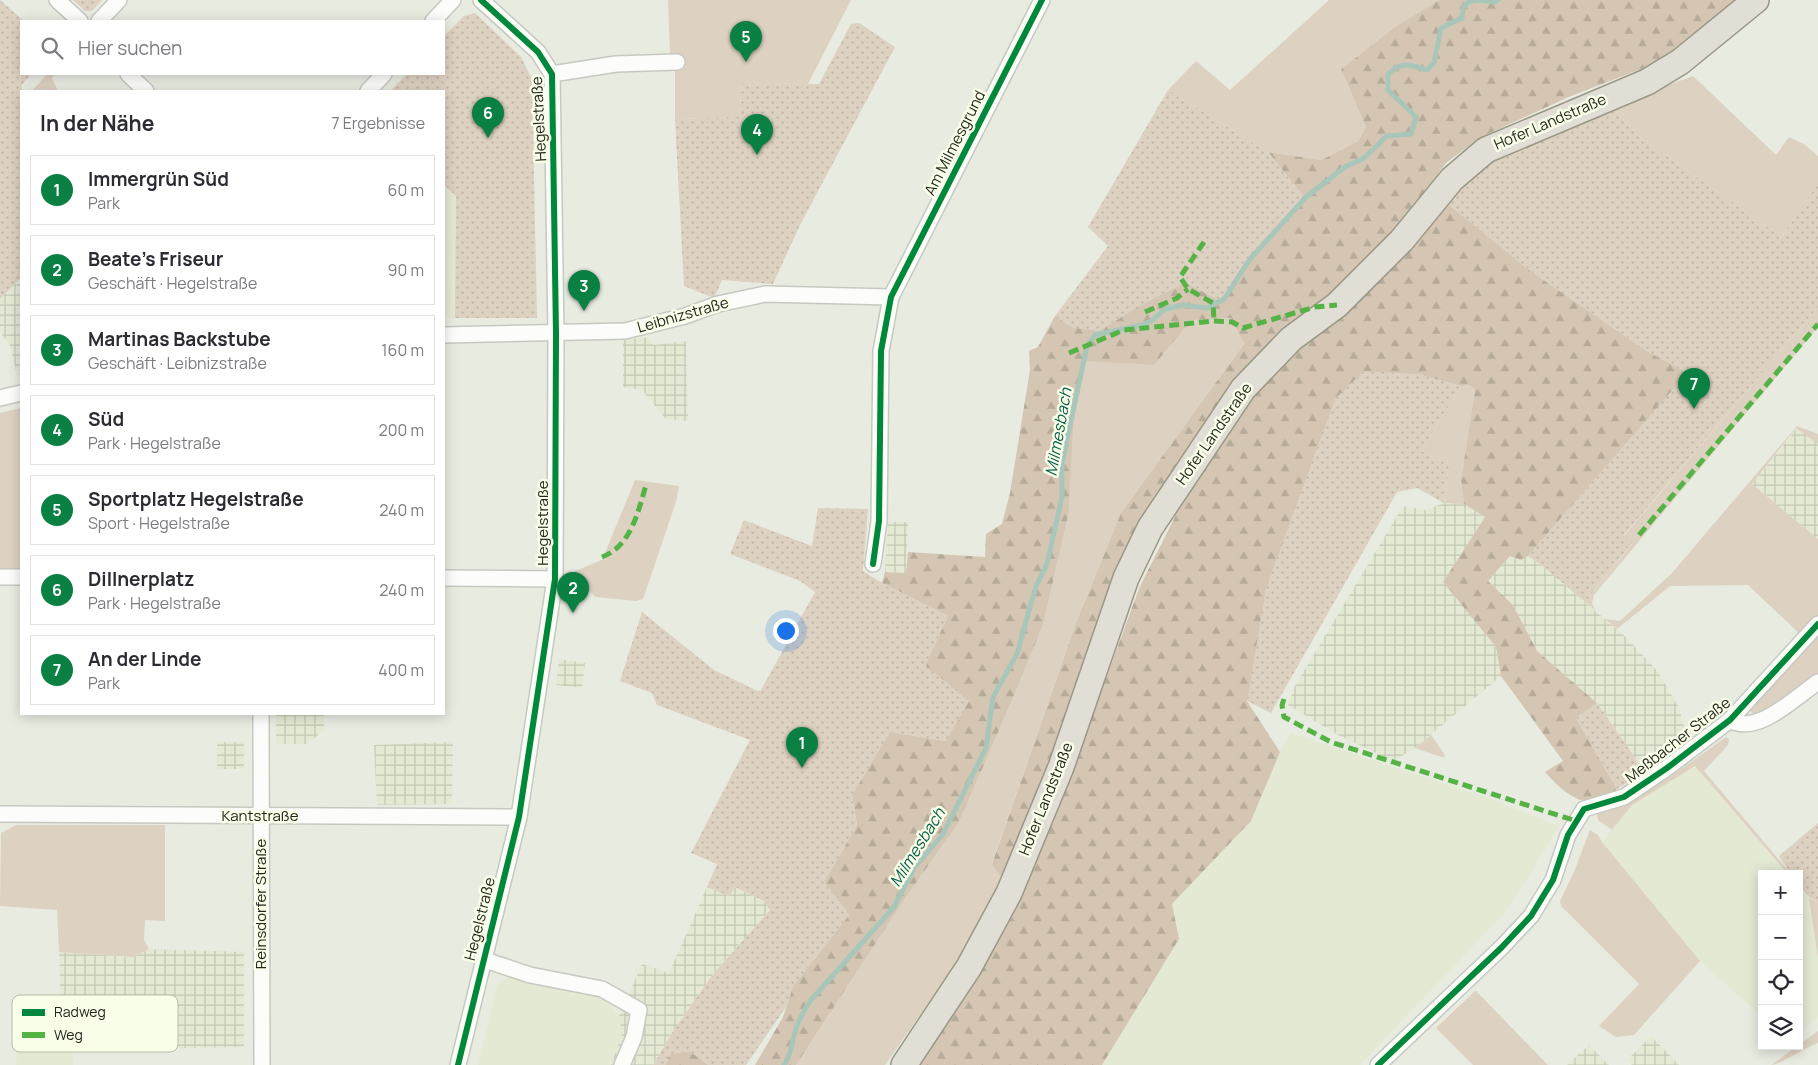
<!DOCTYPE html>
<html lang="de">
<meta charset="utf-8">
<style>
:root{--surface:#fff;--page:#f2f2f3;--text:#2b2b33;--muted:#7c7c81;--line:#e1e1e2;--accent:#0b8043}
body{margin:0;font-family:Manrope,sans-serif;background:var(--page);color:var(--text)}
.controls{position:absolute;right:15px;bottom:15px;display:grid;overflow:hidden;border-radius:0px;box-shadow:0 2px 12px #0003}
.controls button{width:45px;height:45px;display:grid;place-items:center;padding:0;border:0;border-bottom:1px solid var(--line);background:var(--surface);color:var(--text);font:25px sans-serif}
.you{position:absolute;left:785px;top:630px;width:18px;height:18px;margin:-12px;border:4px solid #fff;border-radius:50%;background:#1a73e8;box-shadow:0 0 0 8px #1a73e833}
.badge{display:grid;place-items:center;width:32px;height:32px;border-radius:50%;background:var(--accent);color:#fff;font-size:16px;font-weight:700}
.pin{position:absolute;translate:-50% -41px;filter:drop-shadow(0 1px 2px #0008)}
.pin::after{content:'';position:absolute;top:26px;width:18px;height:15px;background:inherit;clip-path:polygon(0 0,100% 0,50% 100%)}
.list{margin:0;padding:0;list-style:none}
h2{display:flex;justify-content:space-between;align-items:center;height:65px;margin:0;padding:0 20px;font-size:21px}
h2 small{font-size:16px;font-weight:400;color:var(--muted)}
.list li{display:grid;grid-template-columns:32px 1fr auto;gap:15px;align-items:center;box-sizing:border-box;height:70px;margin:0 10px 10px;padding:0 10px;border:1px solid var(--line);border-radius:0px}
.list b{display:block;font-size:19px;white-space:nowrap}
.list p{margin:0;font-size:16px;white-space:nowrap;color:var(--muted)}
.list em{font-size:16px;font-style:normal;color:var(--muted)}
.icon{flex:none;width:28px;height:28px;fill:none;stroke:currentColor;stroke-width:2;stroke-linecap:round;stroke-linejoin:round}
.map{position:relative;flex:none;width:1818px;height:1065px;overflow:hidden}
.search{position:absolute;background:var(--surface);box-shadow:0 2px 12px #0003;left:20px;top:20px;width:425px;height:55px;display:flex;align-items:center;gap:12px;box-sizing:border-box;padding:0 18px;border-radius:0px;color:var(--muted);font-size:19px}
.panel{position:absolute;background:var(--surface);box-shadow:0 2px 12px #0003;left:20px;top:90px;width:425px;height:625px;border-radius:0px}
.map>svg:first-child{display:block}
</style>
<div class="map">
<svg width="1818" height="1065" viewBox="0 0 1818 1065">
<defs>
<pattern id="industrial-grid" width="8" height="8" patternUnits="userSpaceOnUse" patternTransform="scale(1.25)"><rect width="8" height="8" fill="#e4e9d4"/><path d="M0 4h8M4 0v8" fill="none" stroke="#c3c8b6"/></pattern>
<pattern id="forest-firs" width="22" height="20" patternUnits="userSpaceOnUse" patternTransform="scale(1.25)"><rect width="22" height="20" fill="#d4c6b2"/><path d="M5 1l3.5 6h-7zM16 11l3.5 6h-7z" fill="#b6aa99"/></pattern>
<pattern id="park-dots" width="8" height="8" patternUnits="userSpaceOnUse" patternTransform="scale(1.25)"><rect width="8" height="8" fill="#ddd1c1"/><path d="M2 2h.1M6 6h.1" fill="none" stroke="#beb3a5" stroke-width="1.8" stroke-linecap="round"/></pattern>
</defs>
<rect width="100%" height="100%" fill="#e8ebe0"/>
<g fill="#e4e9d4">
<path d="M 444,185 L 456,196 L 455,318 L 444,318 Z"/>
<path d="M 1291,733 L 1485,797 L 1559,826 L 1509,908 L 1360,1065 L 1102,1065 L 1179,940 L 1172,904 L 1251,821 L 1279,755 Z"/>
<path d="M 1695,766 L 1788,874 L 1762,874 L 1762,1017 L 1700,961 L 1602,842 L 1632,805 Z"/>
<path d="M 1799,886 L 1809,898 L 1818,958 L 1818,1018 L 1799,1031 Z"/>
<path d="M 509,976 L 592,990 L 607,1002 L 619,1016 L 622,1036 L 611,1065 L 478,1065 L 498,983 Z"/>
<path d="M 73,1021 L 73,1065 L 16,1065 L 20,1022 Z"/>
</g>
<g fill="url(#industrial-grid)">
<path d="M 21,278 L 21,374 L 17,375 L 10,345 L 0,332 L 0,299 Z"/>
<path d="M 650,337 L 653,345 L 686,341 L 688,421 L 666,419 L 642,390 L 623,387 L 623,340 Z"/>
<path d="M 1797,428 L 1818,444 L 1818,539 L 1752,484 Z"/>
<path d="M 1444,503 L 1464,504 L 1485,517 L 1444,583 L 1496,647 L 1501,676 L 1415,748 L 1393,761 L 1338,735 L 1288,705 L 1295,686 L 1403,506 L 1426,510 Z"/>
<path d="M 888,522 L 908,522 L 906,573 L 885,572 Z"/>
<path d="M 1510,556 L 1521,560 L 1528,556 L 1544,567 L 1627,638 L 1658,672 L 1679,708 L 1690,748 L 1645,772 L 1597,703 L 1537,651 L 1513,605 L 1488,581 Z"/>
<path d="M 559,659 L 585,663 L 582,688 L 556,685 Z"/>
<path d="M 276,714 L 324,714 L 324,730 L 307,744 L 276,744 Z"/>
<rect x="217" y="742" width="27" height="27"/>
<path d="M 453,742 L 452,804 L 377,805 L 374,745 Z"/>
<path d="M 707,887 L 729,896 L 735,887 L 764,901 L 770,910 L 711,977 L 674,1030 L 653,1065 L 611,1065 L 622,1036 L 619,1016 L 642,964 L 669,973 Z"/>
<path d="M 149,949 L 244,952 L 244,1047 L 74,1050 L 73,1021 L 61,1021 L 59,952 L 133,957 Z"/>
<path d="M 1651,1036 L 1679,1065 L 1632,1065 L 1627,1060 Z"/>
<path d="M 1589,1045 L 1609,1065 L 1567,1065 Z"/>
</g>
<g fill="#ddd1c1">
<path d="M 668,0 L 851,0 L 808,84 L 742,83 L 739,117 L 675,119 L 675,71 L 670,53 Z"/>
<path d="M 1329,0 L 1439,0 L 1395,27 L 1341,69 L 1366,127 L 1358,141 L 1321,160 L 1268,152 L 1168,90 L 1196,61 L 1230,90 Z"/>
<path d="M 47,74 L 55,74 L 52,78 L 58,91 L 32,91 Z"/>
<path d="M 1693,76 L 1776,155 L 1789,137 L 1804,144 L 1818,156 L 1818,185 L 1798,210 L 1782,237 L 1641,138 L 1611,106 Z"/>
<path d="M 1818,307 L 1818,327 L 1594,595 L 1592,603 L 1595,610 L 1585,602 L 1632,544 L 1624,536 Z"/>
<path d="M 1231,318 L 1244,344 L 1121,513 L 1076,623 L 992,863 L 1003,880 L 963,954 L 885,1065 L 796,1065 L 904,900 L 959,822 L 1016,691 L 1043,625 L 1069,512 L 1075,396 L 1084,360 L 1154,365 L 1192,320 Z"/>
<path d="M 1469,385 L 1475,390 L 1461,480 L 1464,504 L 1444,503 L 1449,465 L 1421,451 L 1461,386 Z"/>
<path d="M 21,408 L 21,570 L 0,570 L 0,413 Z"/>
<path d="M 1797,426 L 1818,434 L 1818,444 L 1796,428 L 1752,484 L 1818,539 L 1818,615 L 1802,636 L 1748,585 L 1670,586 L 1617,629 L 1605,619 L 1620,621 L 1672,573 Z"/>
<path d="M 635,480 L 679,486 L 676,502 L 643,599 L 636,601 L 595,597 L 589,590 L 575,587 L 573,572 L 611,556 L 605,553 Z"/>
<path d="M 1818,631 L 1818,674 C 1803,686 1773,714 1754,714 L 1750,711 L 1752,705 Z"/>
<path d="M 1431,735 L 1445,755 L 1444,758 L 1415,748 Z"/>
<path d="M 1726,737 L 1729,739 L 1728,745 L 1704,771 L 1791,874 L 1788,874 L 1695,766 L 1632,805 L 1612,830 L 1598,820 L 1597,815 L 1600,811 L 1632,798 L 1674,774 Z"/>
<path d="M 16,825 L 165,825 L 165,921 L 145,920 L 144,940 L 149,949 L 133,957 L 59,952 L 57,910 L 0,906 L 1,833 Z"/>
<path d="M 1590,830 L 1598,835 L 1602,842 L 1700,961 L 1634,1035 L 1616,1037 L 1599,1026 L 1639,984 L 1561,906 L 1560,901 L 1574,872 Z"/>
<path d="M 1799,884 L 1809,898 L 1818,903 L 1818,958 L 1809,898 Z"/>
<path d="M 1475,991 L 1476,991 L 1548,1065 L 1473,1065 L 1436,1028 Z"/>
<path d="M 1818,1031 L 1818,1043 C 1806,1047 1780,1065 1771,1065 Z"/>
</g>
<g fill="url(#forest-firs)">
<path d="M 1439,0 L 1748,0 L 1706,35 L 1654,64 L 1571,96 L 1481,137 L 1446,163 L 1395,234 L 1333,296 L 1236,381 L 1169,476 L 1130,539 L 1051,762 L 1003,880 L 992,864 L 1076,623 L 1121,513 L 1244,344 L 1231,318 L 1192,320 L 1154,365 L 1084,361 L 1075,396 L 1069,512 L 1043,625 L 1016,691 L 959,822 L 904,900 L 796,1065 L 755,1065 L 783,1017 L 793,986 L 849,915 L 824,882 L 857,825 L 852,795 L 890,732 L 946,741 L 925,665 L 948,616 L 882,583 L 885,572 L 906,573 L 908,552 L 985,557 L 986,534 L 1002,524 L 1010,493 L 1030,370 L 1029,351 L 1038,347 L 1055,316 L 1074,328 L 1143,304 L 1185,282 L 1219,300 L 1230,291 L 1249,259 L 1304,197 L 1268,152 L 1321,160 L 1358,141 L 1366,127 L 1341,69 L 1395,27 Z"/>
<path d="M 1447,203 L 1532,272 L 1647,351 L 1688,373 L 1528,556 L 1521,560 L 1510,556 L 1488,581 L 1513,605 L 1537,651 L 1597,703 L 1576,718 L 1617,789 C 1613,792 1607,799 1602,801 C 1581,809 1557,786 1545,772 L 1563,761 L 1501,676 L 1496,647 L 1443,582 L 1485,517 L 1464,504 L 1461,480 L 1475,390 L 1469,385 L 1461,386 L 1417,374 L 1247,701 L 1280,752 L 1251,821 L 1172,904 L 1179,939 L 1102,1065 L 915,1065 L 981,968 L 1019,902 L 1072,771 L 1140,586 L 1191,485 L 1248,397 Z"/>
<path d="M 690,1051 L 708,1065 L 665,1065 L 670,1054 Z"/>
</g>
<g fill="url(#park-dots)">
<path d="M 0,0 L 24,21 L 21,21 L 21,74 L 31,74 L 21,86 L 23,91 L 21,278 L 0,299 Z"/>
<path d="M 73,0 L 102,0 L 92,11 L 85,11 Z"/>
<path d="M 475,13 L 521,57 L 532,79 L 537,318 L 455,318 L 456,196 L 444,185 L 444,91 L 390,91 L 407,74 L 444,74 L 444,36 L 464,16 Z"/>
<path d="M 859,23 L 895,47 L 801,223 L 773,284 L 722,280 L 714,298 L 684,286 L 675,119 L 739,117 L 742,83 L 819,84 L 851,24 Z"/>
<path d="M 1168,90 L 1268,152 L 1304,197 L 1249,259 L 1230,291 L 1219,300 L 1185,282 L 1143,304 L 1099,331 L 1074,328 L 1055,316 L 1108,246 L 1088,227 Z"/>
<path d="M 1611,106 L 1641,138 L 1782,237 L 1798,210 L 1818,185 L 1818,307 L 1624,535 L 1632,543 L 1585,602 L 1544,567 L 1528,556 L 1687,373 L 1647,351 L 1532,272 L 1447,203 L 1488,164 L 1537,134 Z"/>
<path d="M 1364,371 L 1417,374 L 1461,386 L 1421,451 L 1449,465 L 1444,503 L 1417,488 L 1397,492 L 1271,713 L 1247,701 L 1266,588 L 1335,399 Z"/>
<path d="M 818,508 L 868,509 L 863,571 L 882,583 L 948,616 L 925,665 L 969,701 L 946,741 L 890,732 L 852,795 L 857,825 L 824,882 L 849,915 L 793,986 L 786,1007 L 746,1065 L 708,1065 L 690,1051 L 671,1054 L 665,1065 L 653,1065 L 674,1030 L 711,977 L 770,910 L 764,901 L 735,887 L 729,896 L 707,887 L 717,864 L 691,853 L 750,740 L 657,705 L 652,693 L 620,681 L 642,612 L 714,670 L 758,691 L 761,690 L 815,592 L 800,581 L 730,554 L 744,520 L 812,546 Z"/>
<path d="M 1597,703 L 1645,772 L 1617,789 L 1576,718 Z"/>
<path d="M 1818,823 L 1818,903 C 1806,896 1799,888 1799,874 L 1791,874 L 1779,856 Z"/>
</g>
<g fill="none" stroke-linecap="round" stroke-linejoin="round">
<g stroke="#a8c7ba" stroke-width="5">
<path d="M 1477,0 L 1495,2 L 1498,0"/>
<path d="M 784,1065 C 792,1054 791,1044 795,1032 C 798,1020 804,1010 811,1000 L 894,907 L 914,868 L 943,834 L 986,748 L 993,697 L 1017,654 L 1036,586 L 1047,564 L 1062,497 L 1062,463 L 1087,346 L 1095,335 L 1142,325 L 1153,320 L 1165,309 L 1183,305 L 1207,308 L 1224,299 L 1250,259 L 1306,197 L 1345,167 L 1364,158 L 1387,136 L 1411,134 L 1416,117 L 1388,90 L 1388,74 C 1403,60 1410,65 1427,70 L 1434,63 L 1441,28 L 1462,18 C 1463,6 1464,2 1476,0"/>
</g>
<g stroke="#c7c9c1" stroke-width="18">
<g id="street">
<path d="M 57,0 L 80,21"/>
<path d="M 99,21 L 119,0"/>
<path d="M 433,21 L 453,0"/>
<path d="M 128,74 L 146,91"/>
<path d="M 552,74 L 616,64 L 677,62"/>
<path d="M 368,91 L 384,74"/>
<path d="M 444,335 L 625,331 L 685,316 L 718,304 L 765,294 L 891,297"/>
<path d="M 0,398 L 21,393"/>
<path d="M 873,564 L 879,521 L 881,351 L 891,297 L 1042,0"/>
<path d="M 0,577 L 21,577"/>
<path d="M 444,578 L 555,579"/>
<path d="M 261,714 L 262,1065"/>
<path d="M 1730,720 C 1757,736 1796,697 1818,682"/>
<path d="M 0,814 L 519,817"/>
<path d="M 482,959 L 530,975 L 602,989 L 639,1010 L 634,1037 L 622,1065"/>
<path d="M 458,1065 L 519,817 L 555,579 L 556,334 L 552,74 L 538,52 L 481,0"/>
<path d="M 1378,1065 L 1502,947 L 1531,916 L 1553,880 L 1568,835 L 1584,809 L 1624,797 L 1667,768 L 1730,720 L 1818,624"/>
</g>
</g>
<g stroke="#999785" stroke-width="28">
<path id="primary" d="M 904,1065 L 969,967 L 1009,893 L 1061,767 L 1126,578 L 1150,528 L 1243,389 L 1291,339 L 1337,305 L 1402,240 L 1452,179 L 1486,150 L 1647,82 L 1680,62 L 1756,0"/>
</g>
<use href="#street" stroke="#fcfcfa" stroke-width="15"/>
<use href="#primary" stroke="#e0ded5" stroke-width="25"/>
<g stroke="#55b245" stroke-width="5" stroke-dasharray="10 5" stroke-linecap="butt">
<path d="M 1204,242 L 1180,277 L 1188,289 L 1213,303 L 1214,321"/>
<path d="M 1145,312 L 1177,298 L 1188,289"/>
<path d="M 1069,353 L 1124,330 L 1214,321 L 1232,322 L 1243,328 L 1315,307 L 1337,305"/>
<path d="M 1639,535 L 1818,324"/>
<path d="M 602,557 C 631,546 638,512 646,485"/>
<path d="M 1284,699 L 1282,705 L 1284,717 L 1331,742 L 1576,821"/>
</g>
<g stroke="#f8fee8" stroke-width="9">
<g id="cycleway">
<path d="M 873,564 L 879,521 L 881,351 L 891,297 L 1042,0"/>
<path d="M 458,1065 L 519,817 L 555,579 L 556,334 L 552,74 L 538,52 L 481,0"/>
<path d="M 1378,1065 L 1502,947 L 1531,916 L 1553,880 L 1568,835 L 1584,809 L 1624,797 L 1667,768 L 1730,720 L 1818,624"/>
</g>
</g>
<use href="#cycleway" stroke="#00873e" stroke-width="6"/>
</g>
<g text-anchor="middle" stroke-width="5" stroke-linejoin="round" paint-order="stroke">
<g font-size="15" fill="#24251e" stroke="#f8fee8">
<text transform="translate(539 119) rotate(-93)" y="5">Hegelstraße</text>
<text transform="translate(1550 122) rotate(-23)" y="5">Hofer Landstraße</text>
<text transform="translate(955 143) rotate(-63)" y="5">Am Milmesgrund</text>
<text transform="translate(683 315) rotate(-16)" y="5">Leibnizstraße</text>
<text transform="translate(1214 434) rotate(-55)" y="5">Hofer Landstraße</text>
<text transform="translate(543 523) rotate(-90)" y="5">Hegelstraße</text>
<text transform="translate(1678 740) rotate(-38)" y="5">Meßbacher Straße</text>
<text transform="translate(1046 799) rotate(-68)" y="5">Hofer Landstraße</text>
<text x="260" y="821">Kantstraße</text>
<text transform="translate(261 904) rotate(-90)" y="5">Reinsdorfer Straße</text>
<text transform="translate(480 919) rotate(-76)" y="5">Hegelstraße</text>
</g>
<g font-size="16" font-style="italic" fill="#0e614e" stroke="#f8fee8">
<text transform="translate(1058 432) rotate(-80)" y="6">Milmesbach</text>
<text transform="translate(917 847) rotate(-58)" y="6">Milmesbach</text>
</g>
</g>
<rect x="12" y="995" width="166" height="57" rx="8" fill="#f8fee8" stroke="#b8bdab" stroke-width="1"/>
<rect x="22" y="1009" width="23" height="7" fill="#00873e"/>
<rect x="22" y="1032" width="23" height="6" fill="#55b245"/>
<g font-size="14" fill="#24251e">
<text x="54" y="1017">Radweg</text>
<text x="54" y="1040">Weg</text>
</g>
</svg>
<div class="controls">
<button>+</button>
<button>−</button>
<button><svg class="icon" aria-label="locate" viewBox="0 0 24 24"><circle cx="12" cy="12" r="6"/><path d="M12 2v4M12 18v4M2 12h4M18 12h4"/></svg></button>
<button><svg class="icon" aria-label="layers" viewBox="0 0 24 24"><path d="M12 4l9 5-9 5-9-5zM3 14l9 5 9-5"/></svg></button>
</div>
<div class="you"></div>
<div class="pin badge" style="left:802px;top:768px">1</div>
<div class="pin badge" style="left:573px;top:613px">2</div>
<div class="pin badge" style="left:584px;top:311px">3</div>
<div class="pin badge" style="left:757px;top:155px">4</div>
<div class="pin badge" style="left:746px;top:62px">5</div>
<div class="pin badge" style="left:488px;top:138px">6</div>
<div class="pin badge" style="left:1694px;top:409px">7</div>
<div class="search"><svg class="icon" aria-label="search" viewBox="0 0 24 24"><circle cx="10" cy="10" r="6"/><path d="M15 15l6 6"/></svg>Hier suchen</div>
<section class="panel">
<h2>In der Nähe<small>7 Ergebnisse</small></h2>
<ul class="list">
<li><span class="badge">1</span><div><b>Immergrün Süd</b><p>Park</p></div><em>60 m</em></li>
<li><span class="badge">2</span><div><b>Beate's Friseur</b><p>Geschäft · Hegelstraße</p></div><em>90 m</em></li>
<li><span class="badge">3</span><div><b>Martinas Backstube</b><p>Geschäft · Leibnizstraße</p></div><em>160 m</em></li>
<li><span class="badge">4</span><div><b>Süd</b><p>Park · Hegelstraße</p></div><em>200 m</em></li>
<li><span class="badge">5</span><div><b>Sportplatz Hegelstraße</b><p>Sport · Hegelstraße</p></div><em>240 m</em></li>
<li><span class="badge">6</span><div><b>Dillnerplatz</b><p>Park · Hegelstraße</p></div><em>240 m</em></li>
<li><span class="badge">7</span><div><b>An der Linde</b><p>Park</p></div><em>400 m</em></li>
</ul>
</section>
</div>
